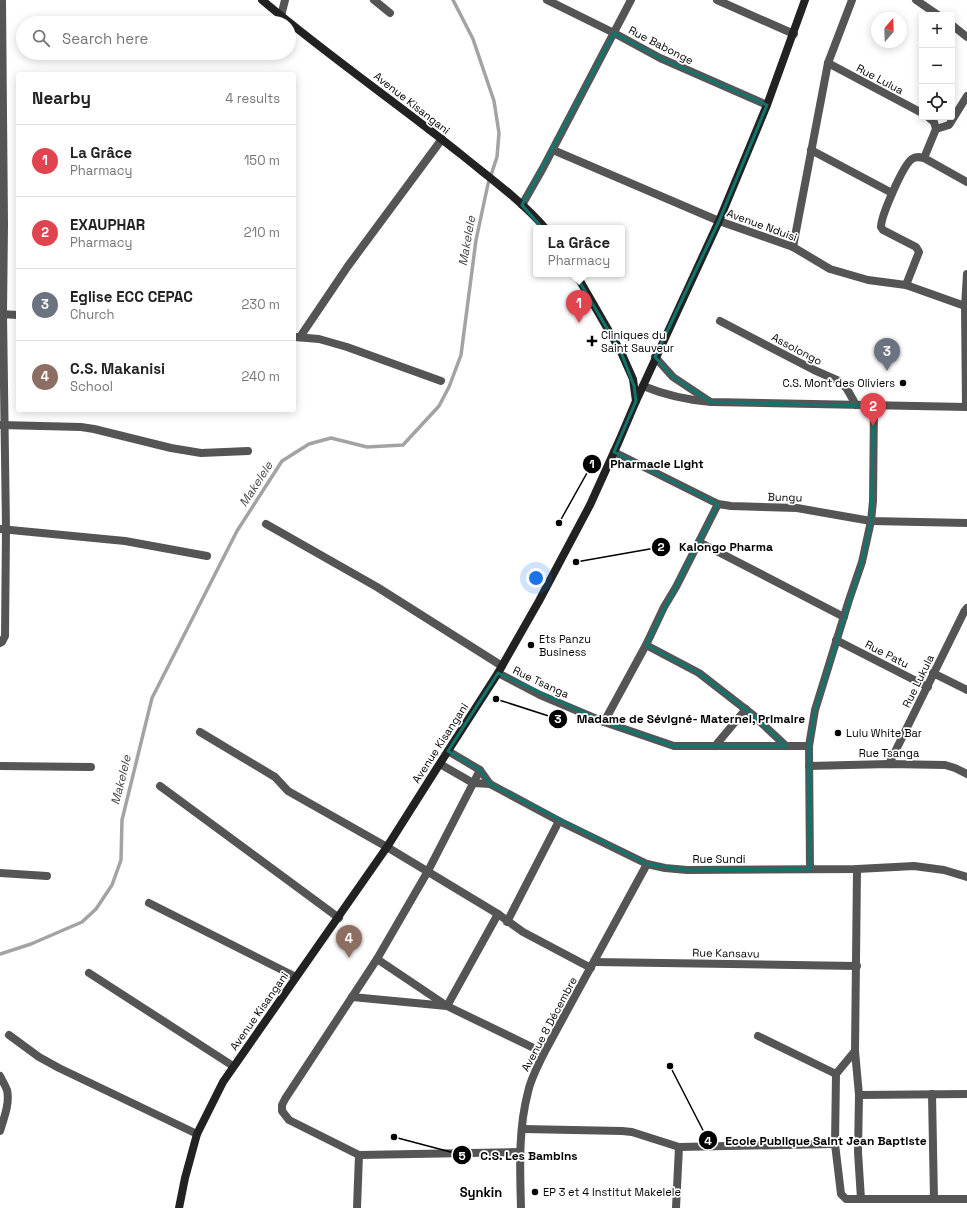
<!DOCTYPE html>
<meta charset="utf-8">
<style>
:root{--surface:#fff;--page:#f6f6f6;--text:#222;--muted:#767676;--line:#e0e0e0;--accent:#000}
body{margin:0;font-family:"Space Grotesk",sans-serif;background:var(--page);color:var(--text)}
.controls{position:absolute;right:12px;top:12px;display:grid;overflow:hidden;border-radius:4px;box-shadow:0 2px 10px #0003}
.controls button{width:36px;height:36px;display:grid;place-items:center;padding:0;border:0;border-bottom:1px solid var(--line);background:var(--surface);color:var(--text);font:20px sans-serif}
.compass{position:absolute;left:871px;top:12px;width:36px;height:36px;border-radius:50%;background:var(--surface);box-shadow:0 2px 10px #0003;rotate:19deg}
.you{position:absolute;left:536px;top:578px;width:14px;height:14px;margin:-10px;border:3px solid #fff;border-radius:50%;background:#1a73e8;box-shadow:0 0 0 6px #1a73e833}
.badge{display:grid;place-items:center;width:26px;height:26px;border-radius:50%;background:var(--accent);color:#fff;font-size:13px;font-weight:700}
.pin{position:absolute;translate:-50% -33px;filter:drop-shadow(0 1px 2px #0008)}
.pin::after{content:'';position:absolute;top:21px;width:14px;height:12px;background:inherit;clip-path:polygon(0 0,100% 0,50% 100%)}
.popup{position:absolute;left:533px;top:225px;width:92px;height:52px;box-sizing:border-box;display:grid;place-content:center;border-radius:4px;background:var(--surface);filter:drop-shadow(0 1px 3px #0005);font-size:13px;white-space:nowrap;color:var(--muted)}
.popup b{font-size:15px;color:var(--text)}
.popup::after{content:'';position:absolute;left:50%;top:100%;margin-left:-8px;border:8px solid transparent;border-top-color:var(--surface)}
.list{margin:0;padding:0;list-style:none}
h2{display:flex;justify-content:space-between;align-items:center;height:52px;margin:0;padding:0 16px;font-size:17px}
h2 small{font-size:13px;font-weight:400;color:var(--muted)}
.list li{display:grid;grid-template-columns:26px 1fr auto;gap:12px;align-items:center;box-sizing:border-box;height:72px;padding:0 16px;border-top:1px solid var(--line)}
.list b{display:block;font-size:15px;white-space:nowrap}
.list p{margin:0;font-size:13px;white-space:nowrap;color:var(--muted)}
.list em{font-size:13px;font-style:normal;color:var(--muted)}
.icon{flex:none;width:22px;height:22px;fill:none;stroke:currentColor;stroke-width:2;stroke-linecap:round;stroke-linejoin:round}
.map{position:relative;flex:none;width:967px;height:1208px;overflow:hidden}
.search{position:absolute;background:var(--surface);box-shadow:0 2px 10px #0003;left:16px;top:16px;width:280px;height:44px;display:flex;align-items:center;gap:10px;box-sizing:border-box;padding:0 14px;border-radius:22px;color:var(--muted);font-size:15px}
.panel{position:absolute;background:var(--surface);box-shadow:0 2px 10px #0003;left:16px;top:72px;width:280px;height:340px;border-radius:4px}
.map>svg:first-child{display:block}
</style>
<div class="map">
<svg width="967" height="1208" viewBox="0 0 967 1208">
<rect width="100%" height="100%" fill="#fff"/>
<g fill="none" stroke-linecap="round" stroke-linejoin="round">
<path stroke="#a3a3a3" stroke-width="3.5" d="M 0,954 L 31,944 L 82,922 L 96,909 L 112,885 L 121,860 L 122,820 L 152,698 L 237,531 L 282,461 L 309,444 L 331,438 L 367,447 L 403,445 L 439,406 L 449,387 L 461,355 L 476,240 L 488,184 L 497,157 L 499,133 L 494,101 L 473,39 L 453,0"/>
<g stroke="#555" stroke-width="8">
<path d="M 374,0 L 390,13"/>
<path d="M 547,0 L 614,33 L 660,58 L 767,105"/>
<path d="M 717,0 L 794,34"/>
<path d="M 916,0 L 938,15"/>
<path d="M 281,16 L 285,0"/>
<path d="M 952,25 L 967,37"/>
<path d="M 828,63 L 922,113"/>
<path d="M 936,129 L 949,125 L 967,96"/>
<path d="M 553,150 L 719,221 L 793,247 L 830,269 L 868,280 L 906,285 L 965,306 L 967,305"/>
<path d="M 811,150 L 892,193"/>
<path d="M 924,158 L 936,129 L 934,122 L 928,117"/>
<path d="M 522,205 L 543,168 L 631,0"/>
<path d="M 793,247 L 828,63 L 852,0"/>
<path d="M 906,285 L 919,252 L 916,247 L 883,230 L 881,227 C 881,216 903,165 912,159 C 916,156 920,157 924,158 L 967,182"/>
<path d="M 0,314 L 18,315"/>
<path d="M 720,321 L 814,370 L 839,381 L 847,389 L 856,405"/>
<path d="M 295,337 L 319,339 L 347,347 L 441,381"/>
<path d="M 300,337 L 348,266 L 442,139"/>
<path d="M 655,357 L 673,377 L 709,401"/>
<path d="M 643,386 C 665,395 687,400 711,402 L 967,407"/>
<path d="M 966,407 L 965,306 L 967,274"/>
<path d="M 1,425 L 81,427 L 94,429 L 171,448 L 201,453 L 248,451"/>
<path d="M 614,452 L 718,504 L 731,506 L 797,508 L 871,521 L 967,523"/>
<path d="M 266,524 L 377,587 L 502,666"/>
<path d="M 0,529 L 125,541 L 207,556"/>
<path d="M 699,542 L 844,617"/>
<path d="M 836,640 L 928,687"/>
<path d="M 0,643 L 2,642 L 5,636 L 6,529 L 3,314 L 4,224 L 2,0"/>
<path d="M 646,645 L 699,673 L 753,715 L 786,746"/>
<path d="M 498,673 L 540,695 L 604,722 L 674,746 L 809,746"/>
<path d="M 933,673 L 967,690"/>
<path d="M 604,722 L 646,645 L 664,607 L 676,587 L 718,504"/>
<path d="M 200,732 L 275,777 L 288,791 L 387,847 L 498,914 L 523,932 L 591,968"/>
<path d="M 715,746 L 746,709"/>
<path d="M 448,751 L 480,770 L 490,784"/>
<path d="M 440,764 L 473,783 L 490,784 L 559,821 L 647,864 L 665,868 L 687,870 L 857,869 L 914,866 L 944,870 L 967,877"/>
<path d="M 889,764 L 964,612 L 967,608"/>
<path d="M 0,766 L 91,767"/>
<path d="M 809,766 L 889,764 L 945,765 L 955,768 L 967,774"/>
<path d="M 480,770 L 428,871 L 377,959 L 285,1099 L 282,1105 L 282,1111 L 289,1120 L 359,1155 L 520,1152"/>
<path d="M 160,786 L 339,918"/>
<path d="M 810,869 L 809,746 L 815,710 L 849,600 L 862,562 L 871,521 L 873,501 L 874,406"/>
<path d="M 857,869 L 855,1051 L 859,1095 L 858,1152 L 861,1199"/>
<path d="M 0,873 L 47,876"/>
<path d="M 149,903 L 296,977"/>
<path d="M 507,922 L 559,821"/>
<path d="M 377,959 L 447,1006 L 544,1053"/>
<path d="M 594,962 L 857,966"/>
<path d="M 89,973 L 233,1066"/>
<path d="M 352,997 L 447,1006 L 498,914"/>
<path d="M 9,1035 L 39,1057 L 59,1068 L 197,1134"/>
<path d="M 758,1036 L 836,1074"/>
<path d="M 855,1051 L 836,1074 L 835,1144 L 841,1194 L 846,1199 L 967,1199"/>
<path d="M 0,1076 C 2,1080 5,1085 7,1090 C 10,1103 4,1118 0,1131"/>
<path d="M 932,1094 L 934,1199"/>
<path d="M 859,1095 L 967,1094"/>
<path d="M 523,1129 L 622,1131 L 632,1132 L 679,1147 L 835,1144"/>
<path d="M 357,1208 L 359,1155"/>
<path d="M 521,1208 C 520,1170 518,1130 528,1092 C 531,1078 538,1066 544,1053 L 647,864"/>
<path d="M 676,1208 L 679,1147"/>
</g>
<g stroke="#222" stroke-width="8">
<path d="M 262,0 C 327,55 397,103 463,156 C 490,178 523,202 545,228"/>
<path d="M 636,401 L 719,221 L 767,105 L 805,0"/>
<path d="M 179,1208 L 185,1178 L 197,1134 L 223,1082 L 387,847 L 437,768 L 498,673 L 539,601 L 590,505 L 619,441 L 636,401 L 633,379 L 621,352 L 576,274"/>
</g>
</g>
<path fill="none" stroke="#0f766e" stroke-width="3" stroke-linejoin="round" d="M 614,33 L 660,58 L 767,105 L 719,221 L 655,357 L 673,377 L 711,402 L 874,406 L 871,521 L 862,562 L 815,710 L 809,746 L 810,869 L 687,870 L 647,864 L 490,784 L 480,770 L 448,751 L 498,673 L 604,722 L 674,746 L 786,746 L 753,715 L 699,673 L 646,645 L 718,504 L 614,452 L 636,401 L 634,386 L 621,352 L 559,247 L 522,205 Z"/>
<g fill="#000" stroke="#fff" stroke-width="1.5">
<path d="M590 335h4v4h4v4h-4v4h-4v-4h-4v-4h4z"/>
<circle cx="903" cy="383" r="4"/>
<circle cx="531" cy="645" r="4"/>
<circle cx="838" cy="733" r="4"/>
<circle cx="535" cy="1192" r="4"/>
</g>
<g text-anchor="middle" stroke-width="3.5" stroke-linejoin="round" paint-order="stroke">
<g font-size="11" fill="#000" stroke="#fff">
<text transform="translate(661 45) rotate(27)" y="4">Rue Babonge</text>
<text transform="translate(880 79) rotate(28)" y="4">Rue Lulua</text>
<text transform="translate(412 103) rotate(38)" y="4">Avenue Kisangani</text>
<text transform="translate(762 225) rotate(20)" y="4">Avenue Nduisi</text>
<text transform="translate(797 349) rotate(28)" y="4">Assolongo</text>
<text transform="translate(785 497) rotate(2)" y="4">Bungu</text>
<text transform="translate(887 654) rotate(27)" y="4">Rue Patu</text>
<text transform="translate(918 681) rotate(-64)" y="4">Rue Lukula</text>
<text transform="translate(541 682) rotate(25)" y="4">Rue Tsanga</text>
<text transform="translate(440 743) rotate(-57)" y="4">Avenue Kisangani</text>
<text x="889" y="757">Rue Tsanga</text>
<text x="719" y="863">Rue Sundi</text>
<text transform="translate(726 953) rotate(1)" y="4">Rue Kansavu</text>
<text transform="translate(259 1011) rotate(-55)" y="4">Avenue Kisangani</text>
<text transform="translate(549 1024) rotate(-62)" y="4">Avenue 8 Décembre</text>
</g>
<g font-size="11" fill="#000" stroke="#fff" text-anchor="start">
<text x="601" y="339">Cliniques du<tspan x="601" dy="13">Saint Sauveur</tspan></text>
<text x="895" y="387" text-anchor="end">C.S. Mont des Oliviers</text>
<text x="539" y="643">Ets Panzu<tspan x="539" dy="13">Business</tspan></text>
<text x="846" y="737">Lulu White Bar</text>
<text x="543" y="1196">EP 3 et 4 Institut Makelele</text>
</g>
<g font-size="12" font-style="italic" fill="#444" stroke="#fff">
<text transform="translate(467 241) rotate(-80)" y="4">Makelele</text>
<text transform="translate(256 484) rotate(-57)" y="4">Makelele</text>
<text transform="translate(121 780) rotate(-76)" y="4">Makelele</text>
</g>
<g font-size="13" font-weight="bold" fill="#000" stroke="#fff">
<text x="481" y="1197">Synkin</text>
</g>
</g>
<path fill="none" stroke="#000" stroke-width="1.5" d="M559 523L592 464M576 562L661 547M496 699L558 719M670 1066L708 1140M394 1137L462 1155"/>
<g fill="#000" stroke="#fff" stroke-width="1.5">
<circle cx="559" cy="523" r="4"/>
<circle cx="576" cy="562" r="4"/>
<circle cx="496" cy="699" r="4"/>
<circle cx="670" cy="1066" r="4"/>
<circle cx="394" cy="1137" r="4"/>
<circle cx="592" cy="464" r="10"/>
<circle cx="661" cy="547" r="10"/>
<circle cx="558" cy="719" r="10"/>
<circle cx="708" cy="1140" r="10"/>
<circle cx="462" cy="1155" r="10"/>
</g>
<g font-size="12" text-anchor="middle" font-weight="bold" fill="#fff">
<text x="592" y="468">1</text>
<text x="661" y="551">2</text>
<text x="558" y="723">3</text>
<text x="708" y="1145">4</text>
<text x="462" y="1160">5</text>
</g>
<g font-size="12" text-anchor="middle" font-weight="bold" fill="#000" stroke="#fff" stroke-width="3.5" stroke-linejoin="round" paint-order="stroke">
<text x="657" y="468">Pharmacie Light</text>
<text x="726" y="551">Kalongo Pharma</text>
<text x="691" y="723">Madame de Sévigné- Maternel, Primaire</text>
<text x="826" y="1145">Ecole Publique Saint Jean Baptiste</text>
<text x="529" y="1160">C.S. Les Bambins</text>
</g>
</svg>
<div class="controls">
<button>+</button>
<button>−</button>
<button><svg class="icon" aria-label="locate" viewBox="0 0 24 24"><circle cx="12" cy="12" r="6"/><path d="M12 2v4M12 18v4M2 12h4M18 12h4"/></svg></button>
</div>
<svg class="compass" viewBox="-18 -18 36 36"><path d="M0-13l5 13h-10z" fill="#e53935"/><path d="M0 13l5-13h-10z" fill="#767676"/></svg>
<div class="you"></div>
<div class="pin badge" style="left:579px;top:323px;background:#e0444e">1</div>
<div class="popup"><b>La Grâce</b>Pharmacy</div>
<div class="pin badge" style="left:873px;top:426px;background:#e0444e">2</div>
<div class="pin badge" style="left:887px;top:371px;background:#6b7280">3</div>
<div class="pin badge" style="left:349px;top:958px;background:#8d6e63">4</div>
<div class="search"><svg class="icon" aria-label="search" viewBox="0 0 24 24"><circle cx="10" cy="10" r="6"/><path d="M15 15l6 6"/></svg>Search here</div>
<section class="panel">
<h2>Nearby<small>4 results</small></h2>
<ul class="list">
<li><span class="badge" style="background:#e0444e">1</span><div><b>La Grâce</b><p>Pharmacy</p></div><em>150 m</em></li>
<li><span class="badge" style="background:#e0444e">2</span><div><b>EXAUPHAR</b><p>Pharmacy</p></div><em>210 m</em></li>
<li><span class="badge" style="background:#6b7280">3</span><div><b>Eglise ECC CEPAC</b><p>Church</p></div><em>230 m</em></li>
<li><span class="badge" style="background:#8d6e63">4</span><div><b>C.S. Makanisi</b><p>School</p></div><em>240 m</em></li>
</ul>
</section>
</div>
